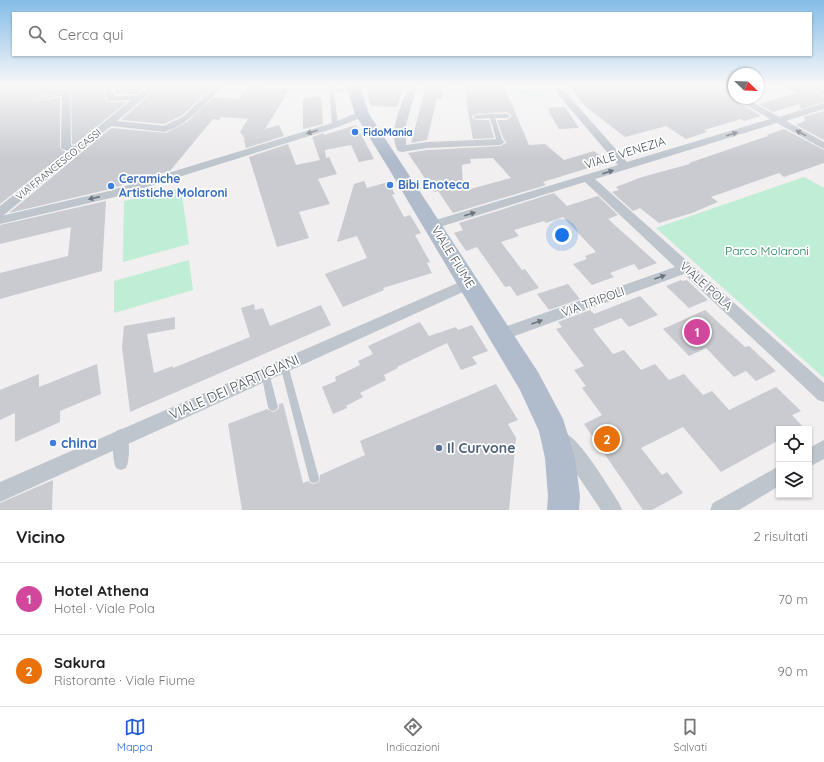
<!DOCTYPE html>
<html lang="it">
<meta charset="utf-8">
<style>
:root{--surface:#fff;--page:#f6f6f6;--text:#202124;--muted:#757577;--line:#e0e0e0;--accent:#235dd7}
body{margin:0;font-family:Quicksand,sans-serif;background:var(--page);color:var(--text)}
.controls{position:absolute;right:12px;bottom:12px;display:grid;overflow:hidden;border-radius:0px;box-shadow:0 1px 3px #0004}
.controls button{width:36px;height:36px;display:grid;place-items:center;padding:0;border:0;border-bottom:1px solid var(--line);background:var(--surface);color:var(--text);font:20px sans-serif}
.compass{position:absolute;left:728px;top:68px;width:36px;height:36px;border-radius:50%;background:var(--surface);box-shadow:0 1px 3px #0004;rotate:113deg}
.you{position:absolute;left:562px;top:235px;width:14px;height:14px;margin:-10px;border:3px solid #fff;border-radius:50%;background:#1a73e8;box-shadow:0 0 0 6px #1a73e833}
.badge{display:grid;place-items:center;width:26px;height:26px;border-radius:50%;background:var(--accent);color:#fff;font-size:13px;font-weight:700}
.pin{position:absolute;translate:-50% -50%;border:2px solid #fff;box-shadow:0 1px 4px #0006}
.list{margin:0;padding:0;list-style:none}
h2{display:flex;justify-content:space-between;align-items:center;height:52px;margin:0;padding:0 16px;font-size:17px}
h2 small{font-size:13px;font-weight:400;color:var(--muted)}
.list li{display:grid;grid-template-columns:26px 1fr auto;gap:12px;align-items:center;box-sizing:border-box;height:72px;padding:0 16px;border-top:1px solid var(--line)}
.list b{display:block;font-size:15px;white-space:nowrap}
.list p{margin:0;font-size:13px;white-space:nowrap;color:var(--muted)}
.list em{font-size:13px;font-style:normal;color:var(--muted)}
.icon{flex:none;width:22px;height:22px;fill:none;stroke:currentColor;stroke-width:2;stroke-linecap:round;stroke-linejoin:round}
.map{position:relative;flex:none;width:824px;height:510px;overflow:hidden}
.search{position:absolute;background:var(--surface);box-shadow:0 1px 3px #0004;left:12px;right:12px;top:12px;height:44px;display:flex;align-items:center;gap:10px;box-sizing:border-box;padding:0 14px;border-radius:0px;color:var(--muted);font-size:15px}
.sheet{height:196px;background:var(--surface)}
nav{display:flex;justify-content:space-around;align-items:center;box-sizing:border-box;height:56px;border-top:1px solid var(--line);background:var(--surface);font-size:11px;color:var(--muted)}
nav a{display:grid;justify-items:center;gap:2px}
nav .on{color:var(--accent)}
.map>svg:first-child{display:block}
</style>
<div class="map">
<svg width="824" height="510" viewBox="0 0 824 510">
<rect width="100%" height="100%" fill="#f1efef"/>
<g fill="#c0edd6">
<path d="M 517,86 L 542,86 L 544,96 L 519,95 Z"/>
<path d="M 804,177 L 824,188 L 824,378 L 656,228 Z"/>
<path d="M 181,188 L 189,244 L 123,262 L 124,201 Z"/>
<path d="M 189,260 L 193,290 L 114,313 L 114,281 Z"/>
</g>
<g fill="#c9cbd1" fill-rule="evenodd">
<path d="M 8,86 L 103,86 L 106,102 L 127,102 L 75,144 L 72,144 L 71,92 L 66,89 L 61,92 L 31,99 L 34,102 L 60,97 L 60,147 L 62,150 L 66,152 L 0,204 L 0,91 Z"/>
<path d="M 114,86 L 146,86 L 137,94 L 115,94 Z"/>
<path d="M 159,86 L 213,86 L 183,115 L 164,124 L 121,120 Z"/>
<path d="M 366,86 L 404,86 L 397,107 L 371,106 Z"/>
<path d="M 426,86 L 444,86 L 442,99 L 437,98 L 427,140 L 411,143 Z"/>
<path d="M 465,86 L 504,86 L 529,145 L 545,144 L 564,160 L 594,151 L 608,162 L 543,182 L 546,185 L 453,213 L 438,191 L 434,192 L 408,153 L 427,150 L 500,146 L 506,143 L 506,141 L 504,140 L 497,120 L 507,120 L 511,117 L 511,115 L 507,112 L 476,114 L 472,116 L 472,118 L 476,120 L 489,120 L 494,138 L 473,139 L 468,112 ZM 493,158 L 511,178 L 463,191 L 462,165 L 471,163 L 470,159 Z"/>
<path d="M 569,86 L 712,86 L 761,116 L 744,121 L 741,119 L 704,130 L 707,132 L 686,139 L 666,126 L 625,137 L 586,107 Z"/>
<path d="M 784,86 L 805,86 L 824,97 L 824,102 L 801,109 L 799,104 L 773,112 L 759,104 L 797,93 Z"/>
<path d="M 248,87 L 290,89 L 265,129 L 279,125 L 284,136 L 246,148 L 244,140 L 245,139 L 240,132 L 248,119 L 221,117 L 219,120 L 213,119 L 170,171 L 106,190 L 9,213 L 111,128 L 166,133 L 187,122 L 214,97 L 238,99 Z"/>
<path d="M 321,96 L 323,124 L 303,129 L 303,98 Z"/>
<path d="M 565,107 L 579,128 L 559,129 L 549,112 L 550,112 L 548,108 Z"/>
<path d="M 824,111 L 824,140 L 796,125 L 805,121 L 804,117 Z"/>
<path d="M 356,125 L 374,159 L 359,162 L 351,145 L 325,150 L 326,158 L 329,157 L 337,174 L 318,179 L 330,204 L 299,212 L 309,238 L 277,247 L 249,157 L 288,144 L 296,165 L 320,160 L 312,137 L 324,133 L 324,135 Z"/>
<path d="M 784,129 L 824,150 L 824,163 L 784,177 L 779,173 L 711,197 L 718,202 L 692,213 L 659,223 L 640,208 L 633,211 L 612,192 L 619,190 L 616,187 L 642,177 L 690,164 L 689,163 L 768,136 L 767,135 Z"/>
<path d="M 364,181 L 367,188 L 388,182 L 395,194 L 392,195 L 404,217 L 410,215 L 421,233 L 415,235 L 430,262 L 427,263 L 432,273 L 383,288 L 384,290 L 343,307 L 325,274 L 367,258 L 357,236 L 337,242 L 354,184 Z"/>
<path d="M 554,193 L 567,206 L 598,196 L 618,215 L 608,219 L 657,263 L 639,270 L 634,264 L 610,273 L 614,277 L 592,285 L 573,264 L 587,259 L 585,256 L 596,252 L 563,217 L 546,223 L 544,221 L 514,230 L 519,236 L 501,242 L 522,270 L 525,269 L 539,288 L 517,296 L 510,286 L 505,287 L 477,247 L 466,251 L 454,233 L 463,230 L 459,223 Z"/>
<path d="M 106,201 L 102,271 L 0,299 L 0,273 L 68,256 L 71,227 L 0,244 L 0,225 Z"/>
<path d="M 681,280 L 683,281 L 687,280 L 708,300 L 689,308 L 666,286 Z"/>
<path d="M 568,284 L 580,299 L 549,310 L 537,294 Z"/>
<path d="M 640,296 L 658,315 L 629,327 L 621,318 L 593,329 L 613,354 L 624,350 L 641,370 L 655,364 L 669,380 L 684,374 L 703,395 L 712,391 L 729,410 L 776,387 L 801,411 L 792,415 L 805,429 L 779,429 L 779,440 L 721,472 L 683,427 L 641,448 L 662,475 L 667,472 L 683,493 L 652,510 L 643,510 L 584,424 L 602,415 L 582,388 L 586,386 L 574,370 L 584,366 L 556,329 L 562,327 L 558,322 L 590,310 L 594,314 Z"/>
<path d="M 254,304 L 255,310 L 263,308 L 270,326 L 321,305 L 331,325 L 130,412 L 122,347 L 124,326 L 175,317 L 175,329 L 147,334 L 154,373 L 173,366 L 173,368 L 250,337 L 241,308 Z"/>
<path d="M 705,310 L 745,347 L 749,346 L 776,371 L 756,381 L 746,371 L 734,377 L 706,348 L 689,356 L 663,329 Z"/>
<path d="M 420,322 L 429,336 L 456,327 L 458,330 L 472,325 L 488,351 L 472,357 L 477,364 L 461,370 L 447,343 L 397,367 L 398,368 L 384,375 L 386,380 L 360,393 L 363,397 L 346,406 L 347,408 L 333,414 L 322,387 L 336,381 L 335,377 L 360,365 L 358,361 L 373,354 L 368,346 Z"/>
<path d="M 97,364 L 101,394 L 60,411 L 60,422 L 15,442 L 15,413 L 0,420 L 0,390 L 39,374 L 39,387 Z"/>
<path d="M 496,384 L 518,420 L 508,424 L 516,438 L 509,510 L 242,510 L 228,424 L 267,409 L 273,412 L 276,411 L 279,408 L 279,404 L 283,403 L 303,483 L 308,481 L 310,483 L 314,484 L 319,482 L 320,475 L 365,455 L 360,441 Z"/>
<path d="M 53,480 L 52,510 L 0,510 L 0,503 Z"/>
</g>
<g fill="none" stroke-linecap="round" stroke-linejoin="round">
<g fill="#bec5cd" fill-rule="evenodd">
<path d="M 329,86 L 333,86 L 334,89 L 354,89 L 356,90 L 354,91 L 334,92 L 338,125 L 335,127 L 332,125 Z"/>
<path d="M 66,92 L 68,93 L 68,94 L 34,101 L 32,100 Z"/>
<path d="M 492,114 L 507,114 L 510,116 L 507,118 L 495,118 L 503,142 L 502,143 L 500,144 L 497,142 L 490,118 L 476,119 L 473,117 L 476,115 Z"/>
<path d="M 284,361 L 287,362 L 288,365 L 319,478 L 318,482 L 314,483 L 310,482 L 309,478 L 280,365 L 281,362 Z"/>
<path d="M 265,369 L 268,370 L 269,373 L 278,407 L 276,410 L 273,411 L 270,410 L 268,407 L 261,373 L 262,370 Z"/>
</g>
<g fill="#bec5cd" fill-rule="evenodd">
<path d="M 215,86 L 222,86 C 212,99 179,133 162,131 L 162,127 L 184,116 Z"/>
<path d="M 121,429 L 126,431 C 130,441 130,459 126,468 L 121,470 L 116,468 C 112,459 112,441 116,431 Z"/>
</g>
<g fill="#bec5cd" fill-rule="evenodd">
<path d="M 0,86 L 5,86 L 0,90 Z"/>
<path d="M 104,86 L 112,86 L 114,96 L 138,95 L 149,86 L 158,86 L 117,121 L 165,126 L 170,129 L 165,132 L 111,126 L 4,215 L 1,216 L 109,191 L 332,123 L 359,112 L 362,111 L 367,114 L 365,116 L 338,127 L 115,197 L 0,224 L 0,206 L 69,151 L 62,149 L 61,147 L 62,93 L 63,91 L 66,90 L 70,93 L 71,145 L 75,146 L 131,100 L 107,101 Z"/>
<path d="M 409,86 L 417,86 L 406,125 L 406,145 L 427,142 L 500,139 L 505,142 L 500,145 L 427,148 L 402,152 L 398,151 C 387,132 402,104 409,86 Z"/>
<path d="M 713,86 L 723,86 L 734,92 L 734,98 L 745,98 L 779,117 L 824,103 L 824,109 L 786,121 L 824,142 L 824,149 L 777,123 L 595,179 L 824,383 L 824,402 L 818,400 L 684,274 L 501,341 L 496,340 L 493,335 L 496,330 L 675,267 L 585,182 L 433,229 L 429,228 L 427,225 L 429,222 L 618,165 L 556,92 L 555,90 L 556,88 L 562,88 L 627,162 L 770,119 Z"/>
<path d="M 806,86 L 817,86 L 824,90 L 824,96 Z"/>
<path d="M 469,278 L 474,279 L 476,283 L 474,287 L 0,502 L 0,482 Z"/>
<path d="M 562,431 C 581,439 607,485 619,503 L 622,510 L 601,510 L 574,470 L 556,446 L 553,440 L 556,434 Z"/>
<path d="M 824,440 L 824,459 L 809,467 L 809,448 Z"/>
<path d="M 779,466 L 779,486 L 739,510 L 710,510 L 713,503 Z"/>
</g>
<path fill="#b0bbcc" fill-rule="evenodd" d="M 346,86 L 360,86 L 369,114 L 538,372 L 563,419 L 575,458 L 580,496 L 579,510 L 547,510 L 548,496 L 545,458 L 539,431 L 520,390 L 389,169 L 355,114 Z"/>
</g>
<defs><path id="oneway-solid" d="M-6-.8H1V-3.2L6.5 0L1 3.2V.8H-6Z"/></defs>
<g fill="#6b737d">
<use href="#oneway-solid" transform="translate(312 132) rotate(163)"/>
<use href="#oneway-solid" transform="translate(801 133) rotate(-151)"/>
<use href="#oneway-solid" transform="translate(732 134) rotate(-17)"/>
<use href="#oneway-solid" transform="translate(608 172) rotate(-17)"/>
<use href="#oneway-solid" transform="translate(94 198) rotate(167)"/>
<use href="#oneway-solid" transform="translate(470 214) rotate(-17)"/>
<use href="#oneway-solid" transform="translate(660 277) rotate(-20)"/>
<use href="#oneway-solid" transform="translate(537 322) rotate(-20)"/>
</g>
<linearGradient id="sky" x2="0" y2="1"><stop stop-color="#84bde8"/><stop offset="0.54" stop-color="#f9f8f8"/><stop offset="1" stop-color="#f9f8f8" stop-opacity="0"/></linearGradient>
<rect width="824" height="158" fill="url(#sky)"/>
<g fill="#3f7fe0" stroke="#fff" stroke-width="1.5">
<circle cx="355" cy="132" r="4"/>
<circle cx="390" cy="185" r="4"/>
<circle cx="111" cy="186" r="4"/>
<circle cx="53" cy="443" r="4"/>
</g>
<circle fill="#5c6f8a" stroke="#fff" stroke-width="1.5" cx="439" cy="448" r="4"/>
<g text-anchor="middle" stroke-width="3.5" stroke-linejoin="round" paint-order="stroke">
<g font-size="10" font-weight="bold" fill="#366cbe" stroke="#fff" text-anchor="start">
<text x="363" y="136">FidoMania</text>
</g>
<g font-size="10" fill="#48505b" stroke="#fff">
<text transform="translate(58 164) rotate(-39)" y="4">VIA FRANCESCO CASSI</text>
</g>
<g font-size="12" fill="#48505b" stroke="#fff">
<text transform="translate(625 153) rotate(-17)" y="4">VIALE VENEZIA</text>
<text transform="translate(453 257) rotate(58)" y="4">VIALE FIUME</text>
<text transform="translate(706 286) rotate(42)" y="4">VIALE POLA</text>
<text transform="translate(593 302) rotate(-20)" y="4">VIA TRIPOLI</text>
</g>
<g font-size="12" font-weight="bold" fill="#366cbe" stroke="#fff" text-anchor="start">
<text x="119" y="183">Ceramiche<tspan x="119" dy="14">Artistiche Molaroni</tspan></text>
<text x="398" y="189">Bibi Enoteca</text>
</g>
<g font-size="12" fill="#1c7955" stroke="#fff">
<text x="767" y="255">Parco Molaroni</text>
</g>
<g font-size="14" fill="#48505b" stroke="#fff">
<text transform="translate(234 387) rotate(-24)" y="5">VIALE DEI PARTIGIANI</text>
</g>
<g font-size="14" font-weight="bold" fill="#366cbe" stroke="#fff" text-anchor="start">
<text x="61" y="448">china</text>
</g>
<g font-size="14" font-weight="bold" fill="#4e5e75" stroke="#fff" text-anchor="start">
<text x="447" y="453">Il Curvone</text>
</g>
</g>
</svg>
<div class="controls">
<button><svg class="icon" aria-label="locate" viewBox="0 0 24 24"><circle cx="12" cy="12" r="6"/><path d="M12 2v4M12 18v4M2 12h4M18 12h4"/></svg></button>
<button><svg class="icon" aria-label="layers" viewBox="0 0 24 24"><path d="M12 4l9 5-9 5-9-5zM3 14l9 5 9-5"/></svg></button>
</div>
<svg class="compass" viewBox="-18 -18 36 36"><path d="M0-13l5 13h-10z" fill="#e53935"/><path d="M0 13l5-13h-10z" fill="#757577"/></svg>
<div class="you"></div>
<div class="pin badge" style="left:697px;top:332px;background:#d1479c">1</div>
<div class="pin badge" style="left:607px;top:439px;background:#e8710a">2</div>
<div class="search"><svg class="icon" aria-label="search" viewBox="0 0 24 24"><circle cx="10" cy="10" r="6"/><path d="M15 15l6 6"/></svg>Cerca qui</div>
</div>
<section class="sheet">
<h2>Vicino<small>2 risultati</small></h2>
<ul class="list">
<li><span class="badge" style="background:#d1479c">1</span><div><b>Hotel Athena</b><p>Hotel · Viale Pola</p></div><em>70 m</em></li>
<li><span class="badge" style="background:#e8710a">2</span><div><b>Sakura</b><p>Ristorante · Viale Fiume</p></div><em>90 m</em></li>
</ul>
</section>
<nav>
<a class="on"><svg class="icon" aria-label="map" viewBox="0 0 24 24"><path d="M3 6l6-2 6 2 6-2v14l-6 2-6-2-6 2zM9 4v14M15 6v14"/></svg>Mappa</a>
<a><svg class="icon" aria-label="directions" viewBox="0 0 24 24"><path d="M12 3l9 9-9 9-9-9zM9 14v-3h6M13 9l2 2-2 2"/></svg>Indicazioni</a>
<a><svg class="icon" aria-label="saved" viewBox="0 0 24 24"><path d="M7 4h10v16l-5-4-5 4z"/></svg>Salvati</a>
</nav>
